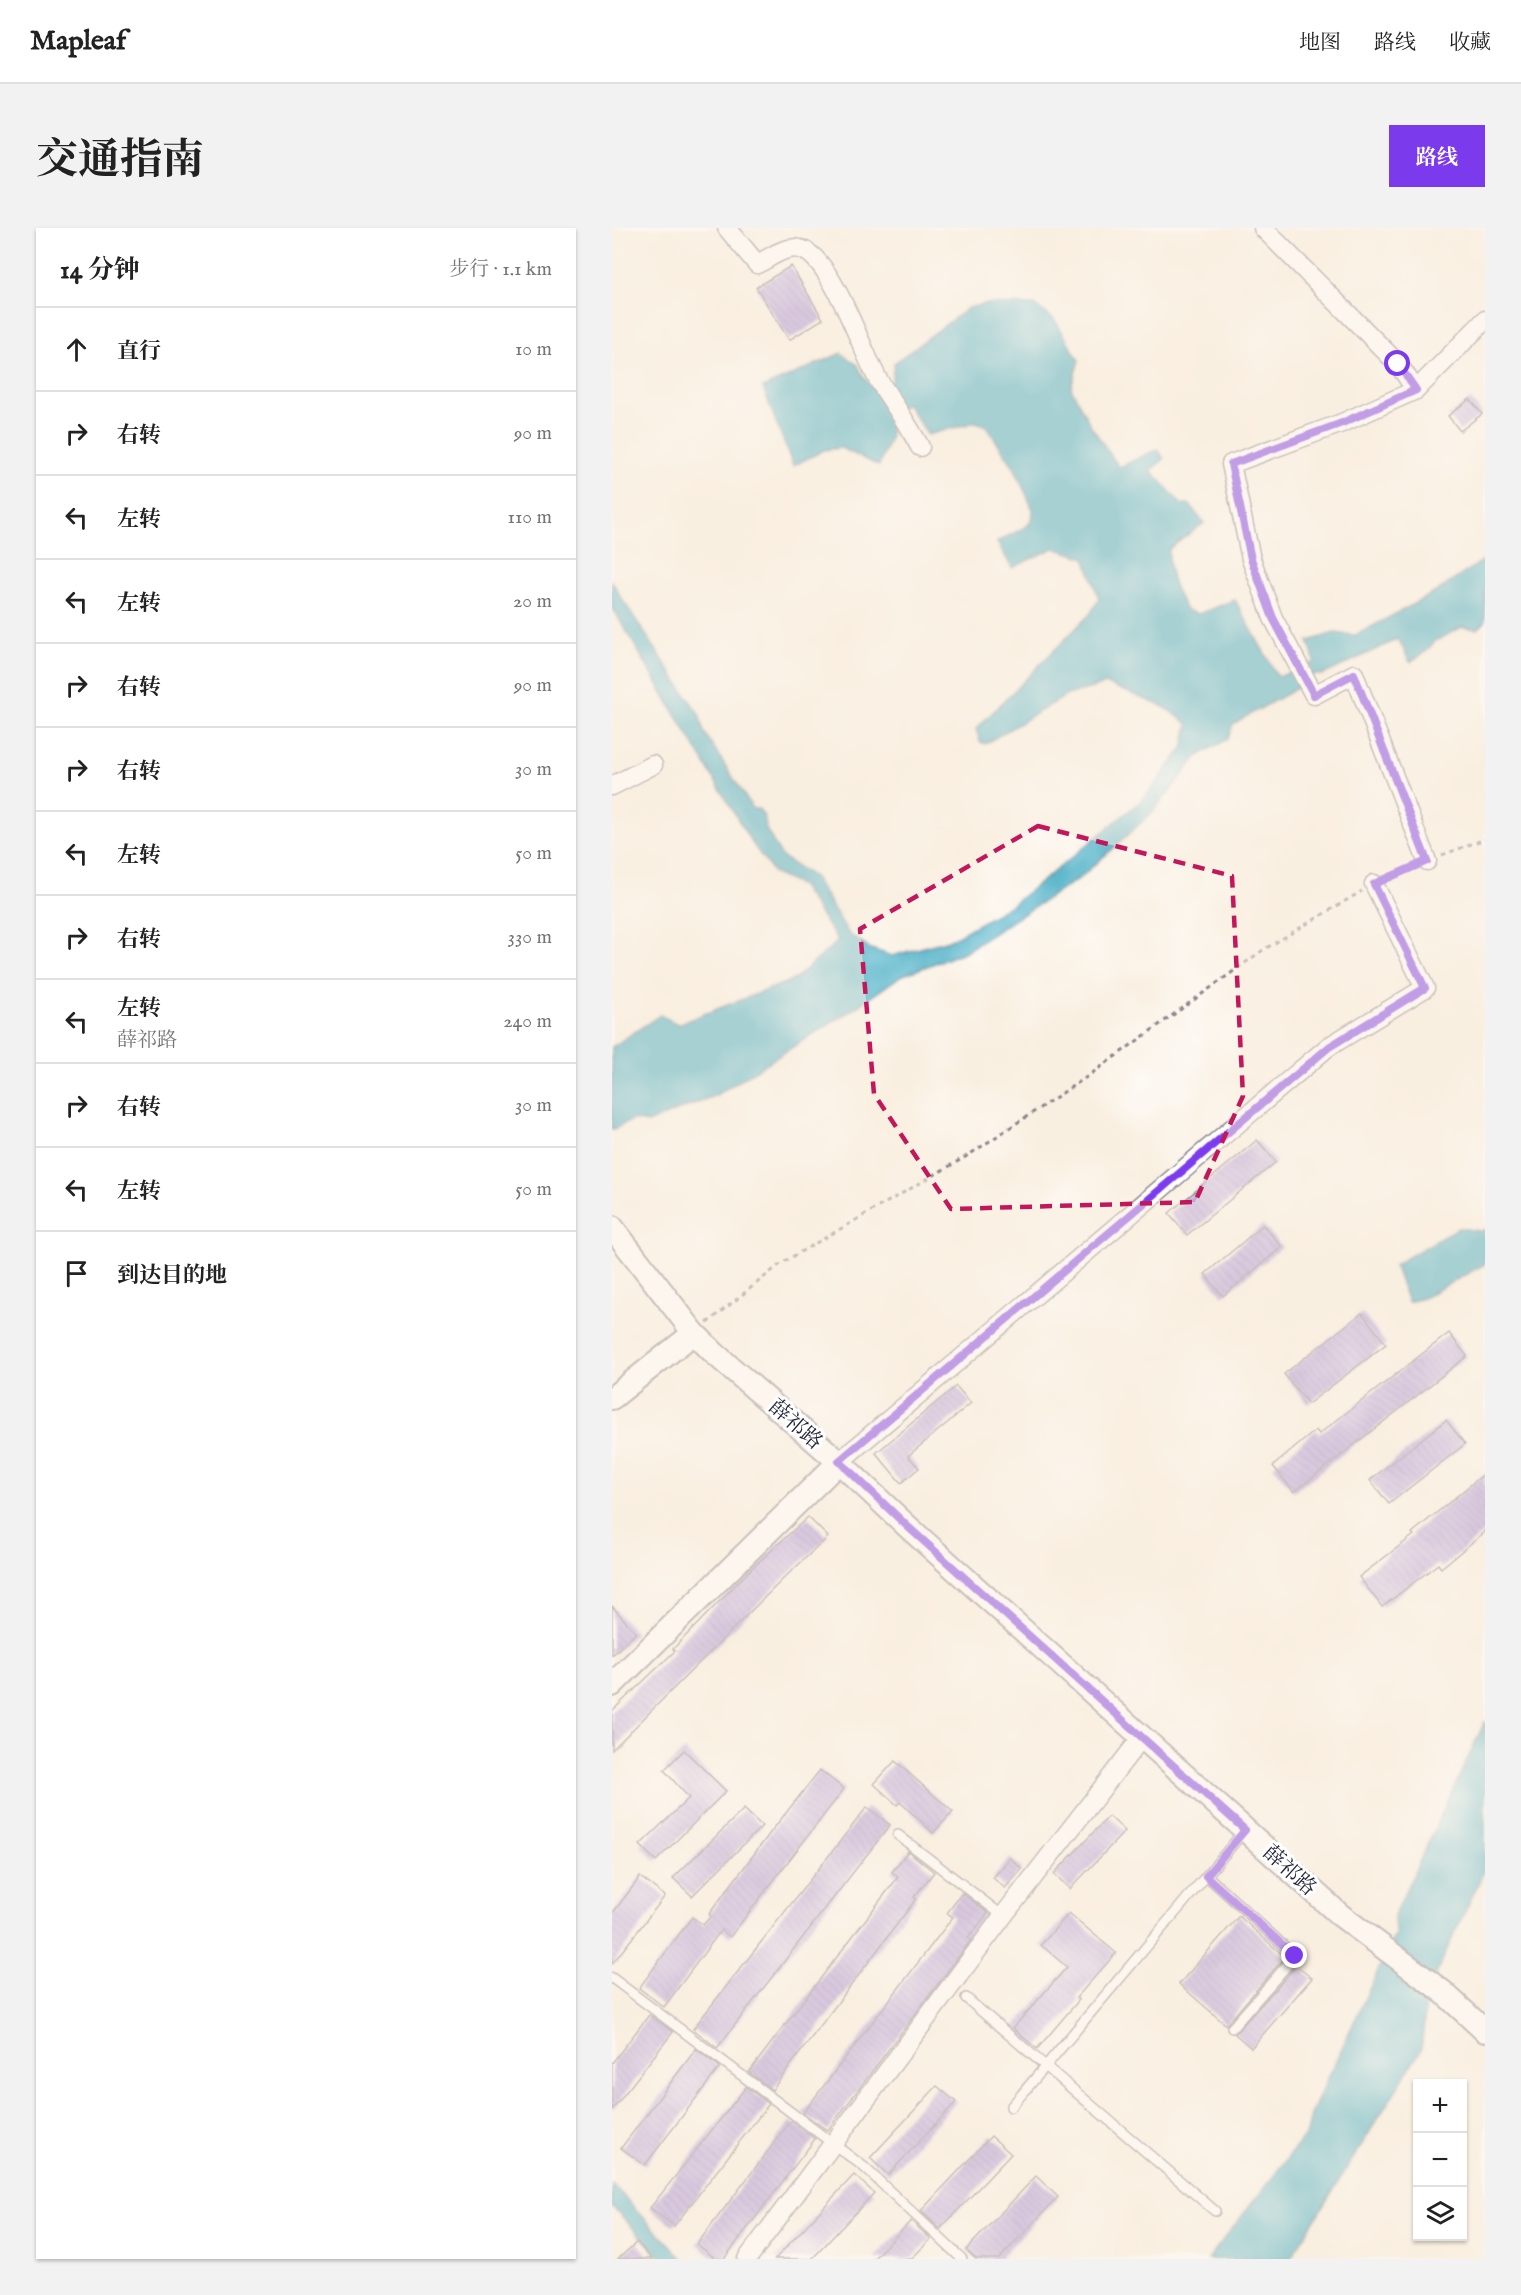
<!DOCTYPE html>
<html lang="zh">
<meta charset="utf-8">
<style>
:root{--surface:#fff;--page:#f2f2f2;--text:#222;--muted:#767676;--line:#e0e0e0;--accent:#7c3aed}
body{margin:0;font-family:"IM FELL English","Noto Serif SC",serif;background:var(--page);color:var(--text)}
.controls{position:absolute;right:18px;bottom:18px;display:grid;overflow:hidden;border-radius:0px;box-shadow:0 2px 4px #0004}
.controls button{width:54px;height:54px;display:grid;place-items:center;padding:0;border:0;border-bottom:2px solid var(--line);background:var(--surface);color:var(--text);font:30px sans-serif}
.stop{position:absolute;width:18px;height:18px;margin:-14px;border:4px solid #7c3aed;border-radius:50%;background:#fff}
.stop.end{background:#7c3aed;border-color:#fff;box-shadow:0 2px 6px #0008}
.list{margin:0;padding:0;list-style:none}
h2{display:flex;justify-content:space-between;align-items:center;height:78px;margin:0;padding:0 24px;font-size:26px}
h2 small{font-size:20px;font-weight:400;color:var(--muted)}
.list li{display:grid;grid-template-columns:39px 1fr auto;gap:18px;align-items:center;box-sizing:border-box;height:84px;padding:0 24px;border-top:2px solid var(--line)}
.list b{display:block;font-size:22px;white-space:nowrap}
.list p{margin:0;font-size:20px;white-space:nowrap;color:var(--muted)}
.list em{font-size:20px;font-style:normal;color:var(--muted)}
.icon{flex:none;width:33px;height:33px;fill:none;stroke:currentColor;stroke-width:2;stroke-linecap:round;stroke-linejoin:round}
.map{position:relative;flex:none;width:873px;height:2031px;overflow:hidden;border-radius:0px}
header{display:flex;align-items:center;gap:36px;box-sizing:border-box;height:84px;padding:0 30px;background:var(--surface);border-bottom:2px solid var(--line)}
header strong{font-size:28px}
nav{display:flex;gap:33px;margin-inline-start:auto;font-size:21px}
.intro{display:flex;align-items:center;justify-content:space-between;box-sizing:border-box;height:144px;padding:0 36px}
h1{margin:0;font-size:42px}
.button{padding:15px 27px;border-radius:0px;background:var(--accent);color:#fff;font-size:21px;font-weight:700}
main{display:flex;gap:36px;padding:0 36px}
aside{flex:1;background:var(--surface);border-radius:0px;box-shadow:0 2px 4px #0004}
.map>svg:first-child{display:block}
</style>
<header>
<strong>Mapleaf</strong>
<nav><a>地图</a><a>路线</a><a>收藏</a></nav>
</header>
<div class="intro"><h1>交通指南</h1><a class="button">路线</a></div>
<main>
<aside>
<h2>14 分钟<small>步行 · 1.1 km</small></h2>
<ul class="list">
<li><svg class="icon" aria-label="ahead" viewBox="0 0 24 24"><path d="M12 20V5M6 11l6-6 6 6"/></svg><div><b>直行</b></div><em>10 m</em></li>
<li><svg class="icon" aria-label="right" viewBox="0 0 24 24"><path d="M7 20v-9h11M14 6l5 5-5 5"/></svg><div><b>右转</b></div><em>90 m</em></li>
<li><svg class="icon" aria-label="left" viewBox="0 0 24 24"><path d="M17 20v-9H6M10 6l-5 5 5 5"/></svg><div><b>左转</b></div><em>110 m</em></li>
<li><svg class="icon" aria-label="left" viewBox="0 0 24 24"><path d="M17 20v-9H6M10 6l-5 5 5 5"/></svg><div><b>左转</b></div><em>20 m</em></li>
<li><svg class="icon" aria-label="right" viewBox="0 0 24 24"><path d="M7 20v-9h11M14 6l5 5-5 5"/></svg><div><b>右转</b></div><em>90 m</em></li>
<li><svg class="icon" aria-label="right" viewBox="0 0 24 24"><path d="M7 20v-9h11M14 6l5 5-5 5"/></svg><div><b>右转</b></div><em>30 m</em></li>
<li><svg class="icon" aria-label="left" viewBox="0 0 24 24"><path d="M17 20v-9H6M10 6l-5 5 5 5"/></svg><div><b>左转</b></div><em>50 m</em></li>
<li><svg class="icon" aria-label="right" viewBox="0 0 24 24"><path d="M7 20v-9h11M14 6l5 5-5 5"/></svg><div><b>右转</b></div><em>330 m</em></li>
<li><svg class="icon" aria-label="left" viewBox="0 0 24 24"><path d="M17 20v-9H6M10 6l-5 5 5 5"/></svg><div><b>左转</b><p>薛祁路</p></div><em>240 m</em></li>
<li><svg class="icon" aria-label="right" viewBox="0 0 24 24"><path d="M7 20v-9h11M14 6l5 5-5 5"/></svg><div><b>右转</b></div><em>30 m</em></li>
<li><svg class="icon" aria-label="left" viewBox="0 0 24 24"><path d="M17 20v-9H6M10 6l-5 5 5 5"/></svg><div><b>左转</b></div><em>50 m</em></li>
<li><svg class="icon" aria-label="arrive" viewBox="0 0 24 24"><path d="M6 21V4h12l-3 4 3 4H6"/></svg><div><b>到达目的地</b></div></li>
</ul>
</aside>
<div class="map">
<svg width="873" height="2031" viewBox="0 0 873 2031">
<defs>
<pattern id="building-back-hatch" width="6" height="6" patternUnits="userSpaceOnUse" patternTransform="scale(1.5)"><rect width="6" height="6" fill="#b199dd"/><path d="M-1 5l2 2M0 0l6 6M5-1l2 2" fill="none" stroke="#907cb4"/></pattern>
</defs>
<rect width="100%" height="100%" fill="#fff"/>
<filter id="ink" filterUnits="userSpaceOnUse"><feTurbulence type="fractalNoise" baseFrequency=".0167" numOctaves="2"/><feDisplacementMap in="SourceGraphic" scale="12" xChannelSelector="R" yChannelSelector="G"/><feConvolveMatrix kernelMatrix="1 2 1 2 8 2 1 2 1" color-interpolation-filters="sRGB"/></filter>
<filter id="wash" filterUnits="userSpaceOnUse"><feTurbulence type="fractalNoise" baseFrequency=".008" numOctaves="4" result="noise"/><feDisplacementMap in="SourceGraphic" scale="24" xChannelSelector="R" yChannelSelector="G"/><feGaussianBlur stdDeviation="1.35" result="paint"/><feColorMatrix in="noise" values="0 0 0 0 0 0 0 0 0 0 0 0 0 0 0 0 0 1.4 0 .05"/><feComposite in="paint" operator="in"/></filter>
<g filter="url(#wash)">
<rect width="100%" height="100%" fill="#f9efe0"/>
<g fill="#42abc2" stroke="#32667e" stroke-width="1.5">
<path d="M 373,76 L 423,77 L 443,92 L 467,132 L 459,160 L 479,198 L 507,239 L 546,221 L 552,231 L 539,242 L 570,277 L 577,276 L 592,295 L 557,321 C 556,347 562,360 574,382 L 586,386 L 623,372 L 666,449 L 703,434 L 696,413 L 722,405 L 744,407 L 824,364 L 873,331 L 873,394 L 866,401 L 850,399 L 822,414 L 815,423 L 798,434 L 786,411 L 711,447 L 701,447 L 687,459 L 621,496 L 616,511 L 586,528 L 541,584 L 468,650 L 352,724 L 289,748 L 240,782 L 104,867 L 35,895 L 21,892 L 0,902 L 0,819 L 48,787 L 66,796 L 183,751 L 226,713 L 189,658 L 162,646 L 138,612 L 0,379 L 0,353 L 12,374 L 87,486 L 92,504 L 141,581 L 147,581 L 153,590 L 154,601 L 170,629 L 202,649 L 237,706 L 259,721 L 280,728 L 340,711 L 398,678 L 453,635 L 532,570 L 571,520 L 576,496 L 552,479 L 495,456 L 455,467 L 373,516 L 368,514 L 364,501 L 478,386 L 487,371 L 473,330 L 442,320 L 400,340 L 385,314 L 415,298 L 420,292 L 421,282 L 402,239 L 374,198 L 364,194 L 316,207 L 295,176 L 277,185 L 279,208 L 267,238 L 229,220 L 212,222 L 181,238 L 151,160 L 229,125 L 246,137 L 251,148 L 260,159 L 279,156 L 282,135 L 356,80 Z"/>
<path d="M 846,1000 L 869,1003 L 873,1001 L 873,1036 L 811,1070 L 796,1074 L 782,1037 Z"/>
<path d="M 873,1493 L 873,1641 L 834,1724 L 815,1768 L 809,1822 L 678,2031 L 596,2031 L 695,1905 L 699,1886 L 783,1706 L 782,1688 Z"/>
<path d="M 0,1956 L 71,2031 L 50,2031 L 0,1978 Z"/>
</g>
<g id="blocks">
<g fill="url(#building-back-hatch)">
<path d="M 179,38 L 211,91 L 177,112 L 144,59 Z"/>
<path d="M 858,171 L 870,186 L 848,203 L 836,188 Z"/>
<path d="M 645,912 L 664,934 L 575,1007 L 557,985 Z"/>
<path d="M 651,997 L 670,1019 L 611,1068 L 593,1046 Z"/>
<path d="M 750,1085 L 774,1116 L 696,1176 L 672,1146 Z"/>
<path d="M 837,1105 L 855,1128 L 682,1264 L 661,1238 L 704,1202 L 707,1206 Z"/>
<path d="M 344,1158 L 359,1175 L 296,1228 L 307,1240 L 289,1255 L 264,1225 Z"/>
<path d="M 834,1192 L 853,1216 L 777,1276 L 758,1252 Z"/>
<path d="M 873,1245 L 873,1304 L 829,1340 L 826,1336 L 770,1379 L 747,1349 L 802,1307 L 800,1305 Z"/>
<path d="M 196,1289 L 216,1309 L 169,1353 L 0,1522 L 0,1483 L 63,1423 L 61,1421 L 139,1341 Z"/>
<path d="M 0,1378 L 24,1405 L 0,1427 Z"/>
<path d="M 72,1522 L 114,1563 L 44,1633 L 28,1617 L 77,1570 L 52,1542 Z"/>
<path d="M 283,1533 L 341,1584 L 321,1605 L 288,1574 L 285,1577 L 262,1556 Z"/>
<path d="M 208,1542 L 232,1561 L 118,1709 L 109,1702 L 52,1779 L 27,1760 L 80,1689 L 91,1697 L 99,1688 L 97,1686 L 158,1605 Z"/>
<path d="M 255,1579 L 278,1597 L 105,1820 L 81,1801 Z"/>
<path d="M 132,1581 L 150,1598 L 80,1668 L 61,1650 Z"/>
<path d="M 497,1588 L 513,1603 L 458,1661 L 442,1646 Z"/>
<path d="M 296,1623 L 322,1644 L 302,1669 L 304,1671 L 160,1862 L 137,1844 L 286,1649 L 280,1644 Z"/>
<path d="M 398,1630 L 410,1641 L 393,1660 L 381,1650 Z"/>
<path d="M 28,1649 L 53,1668 L 0,1736 L 0,1686 Z"/>
<path d="M 350,1665 L 376,1685 L 356,1710 L 359,1712 L 216,1902 L 212,1900 L 191,1885 L 341,1689 L 335,1685 Z"/>
<path d="M 457,1685 L 504,1725 L 464,1770 L 467,1772 L 425,1821 L 401,1800 L 455,1739 L 429,1717 Z"/>
<path d="M 627,1688 L 673,1729 L 614,1797 L 567,1756 Z"/>
<path d="M 684,1738 L 700,1750 L 639,1820 L 623,1806 Z"/>
<path d="M 37,1787 L 61,1804 L 0,1882 L 0,1835 Z"/>
<path d="M 84,1821 L 108,1839 L 33,1937 L 9,1920 Z"/>
<path d="M 325,1858 L 344,1874 L 276,1947 L 258,1930 Z"/>
<path d="M 134,1859 L 157,1876 L 62,1998 L 38,1980 Z"/>
<path d="M 179,1893 L 203,1911 L 112,2031 L 104,2031 L 85,2016 Z"/>
<path d="M 379,1908 L 399,1926 L 328,2001 L 309,1983 Z"/>
<path d="M 242,1947 L 262,1965 L 200,2031 L 163,2031 Z"/>
<path d="M 424,1948 L 446,1969 L 387,2031 L 364,2031 L 354,2022 Z"/>
<path d="M 299,1993 L 319,2011 L 299,2031 L 261,2031 Z"/>
<path d="M 25,2014 L 40,2031 L 6,2031 Z"/>
</g>
</g>
</g>
<g filter="url(#ink)">
<use href="#blocks" fill-opacity="0" stroke="#8e888e" stroke-width="1.5"/>
<g fill="none" stroke-linecap="round" stroke-linejoin="round">
<g stroke="#8e888e" stroke-width="12">
<g id="service">
<path d="M 286,1607 L 391,1688"/>
<path d="M 595,1648 L 683,1728 L 620,1800"/>
<path d="M 0,1750 L 252,1939 L 350,2031"/>
<path d="M 354,1770 L 603,1983"/>
<path d="M 399,1879 L 633,1602"/>
</g>
</g>
<g stroke="#8e888e" stroke-width="21">
<g id="minor">
<path d="M 115,0 L 145,36 C 158,30 174,17 188,21 C 220,28 250,125 267,153 C 281,175 296,196 308,219"/>
<path d="M 651,0 L 786,136 L 804,162 L 730,195 L 619,236 L 639,331 L 661,390 L 702,467 L 742,446 L 815,633"/>
<path d="M 804,162 L 873,92"/>
<path d="M 0,558 L 41,537"/>
<path d="M 227,1234 L 716,819 L 813,760 L 762,656"/>
<path d="M 135,2031 L 391,1688 L 530,1509"/>
</g>
</g>
<g stroke="#8e888e" stroke-width="26">
<g id="tertiary">
<path d="M 0,999 L 82,1105 L 102,1125 L 227,1234 L 295,1298 L 728,1687 L 831,1764 L 873,1803"/>
<path d="M 0,1170 L 82,1105"/>
<path d="M 0,1457 L 227,1234"/>
</g>
</g>
<g stroke="#8e888e" stroke-width="3" stroke-dasharray="4.5 4.5" stroke-linecap="butt">
<path d="M 830,627 L 873,611"/>
<path d="M 777,649 L 802,639"/>
<path d="M 95,1095 L 171,1034 L 355,928 L 479,846 L 651,722 L 750,663"/>
</g>
<use href="#service" stroke="#fff" stroke-width="9"/>
<use href="#minor" stroke="#fff" stroke-width="18"/>
<use href="#tertiary" stroke="#fff" stroke-width="22"/>
</g>
</g>
<g fill="none" stroke-linecap="round" stroke-linejoin="round" filter="url(#ink)">
<path stroke="#7c3aed" stroke-width="8" d="M 683,1728 L 594,1648 L 633,1602 L 295,1298 L 227,1233 L 717,819 L 813,760 L 762,656 L 815,633 L 742,446 L 702,467 L 661,390 L 639,331 L 619,236 L 730,195 L 804,162 L 786,136"/>
</g>
<path d="M0 0H873V2031H0ZM 426,598 L 620,648 L 631,868 L 583,974 L 339,981 L 262,866 L 248,701 Z" fill="#f9efe0" fill-opacity=".55" fill-rule="evenodd"/>
<path fill="none" stroke="#c2185b" stroke-width="4.5" stroke-dasharray="12 8" stroke-linejoin="round" d="M 426,598 L 620,648 L 631,868 L 583,974 L 339,981 L 262,866 L 248,701 Z"/>
<g text-anchor="middle" stroke-width="6" stroke-linejoin="round" paint-order="stroke">
<g font-size="21" fill="#22223b" stroke="#fff">
<text transform="translate(184 1196) rotate(41)" y="7">薛祁路</text>
<text transform="translate(678 1642) rotate(42)" y="7">薛祁路</text>
</g>
</g>
</svg>
<div class="controls">
<button>+</button>
<button>−</button>
<button><svg class="icon" aria-label="layers" viewBox="0 0 24 24"><path d="M12 4l9 5-9 5-9-5zM3 14l9 5 9-5"/></svg></button>
</div>
<div class="stop" style="left:786px;top:136px"></div>
<div class="stop end" style="left:683px;top:1728px"></div>
</div>
</main>
